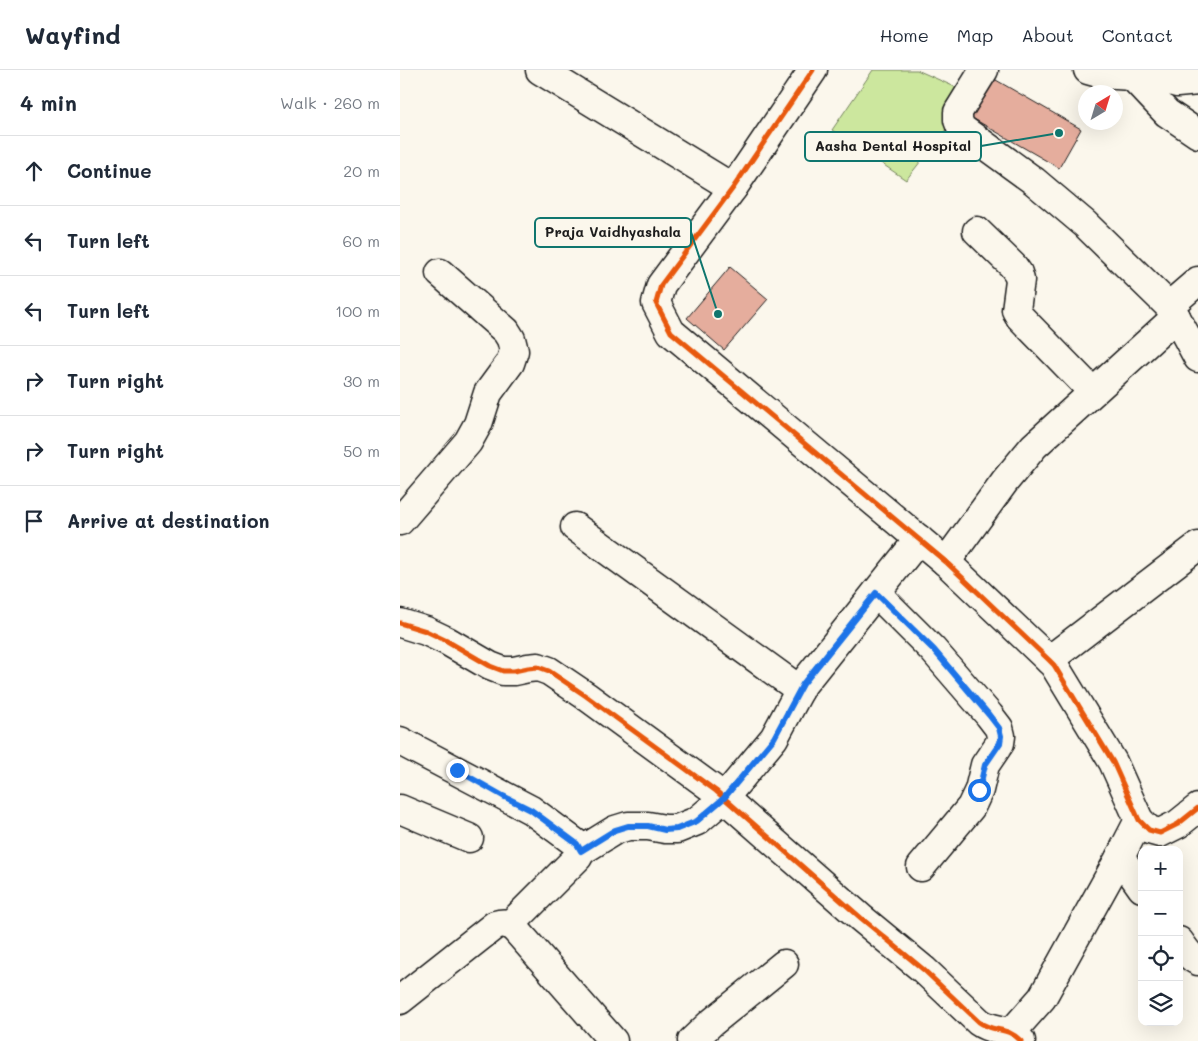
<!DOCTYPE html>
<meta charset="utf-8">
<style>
:root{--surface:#fff;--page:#f2f2f3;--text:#1f2937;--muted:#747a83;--line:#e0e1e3}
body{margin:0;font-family:Mali,sans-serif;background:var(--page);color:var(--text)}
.controls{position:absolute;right:15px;bottom:15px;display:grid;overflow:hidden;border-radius:10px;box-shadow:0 5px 20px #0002}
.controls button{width:45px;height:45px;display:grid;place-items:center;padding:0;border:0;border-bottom:1px solid var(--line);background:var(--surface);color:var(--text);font:25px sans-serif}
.compass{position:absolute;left:678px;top:15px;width:45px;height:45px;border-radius:50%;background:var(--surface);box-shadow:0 5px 20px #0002;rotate:38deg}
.stop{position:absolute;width:15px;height:15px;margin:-11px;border:4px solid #1a73e8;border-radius:50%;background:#fff}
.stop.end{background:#1a73e8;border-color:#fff;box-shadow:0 1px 5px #0008}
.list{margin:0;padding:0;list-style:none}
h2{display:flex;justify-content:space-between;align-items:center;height:65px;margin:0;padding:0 20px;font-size:21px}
h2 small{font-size:16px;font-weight:400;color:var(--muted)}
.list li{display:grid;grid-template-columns:32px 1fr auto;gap:15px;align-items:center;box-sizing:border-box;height:70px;padding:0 20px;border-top:1px solid var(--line)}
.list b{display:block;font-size:19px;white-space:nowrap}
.list em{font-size:16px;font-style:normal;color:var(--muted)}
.icon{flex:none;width:28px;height:28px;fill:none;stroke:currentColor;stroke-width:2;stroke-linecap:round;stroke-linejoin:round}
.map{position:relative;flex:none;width:798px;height:971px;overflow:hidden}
header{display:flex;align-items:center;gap:30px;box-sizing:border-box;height:70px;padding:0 25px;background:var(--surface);border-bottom:1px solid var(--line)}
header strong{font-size:24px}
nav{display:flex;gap:28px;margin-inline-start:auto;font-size:18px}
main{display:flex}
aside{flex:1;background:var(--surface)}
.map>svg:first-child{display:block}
</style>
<header>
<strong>Wayfind</strong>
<nav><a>Home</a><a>Map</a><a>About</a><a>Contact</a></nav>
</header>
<main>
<aside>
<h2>4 min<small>Walk · 260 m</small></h2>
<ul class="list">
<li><svg class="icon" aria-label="ahead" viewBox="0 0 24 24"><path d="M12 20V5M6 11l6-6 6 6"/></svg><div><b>Continue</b></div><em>20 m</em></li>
<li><svg class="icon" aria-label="left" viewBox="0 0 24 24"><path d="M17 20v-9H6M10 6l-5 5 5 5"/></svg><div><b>Turn left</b></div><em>60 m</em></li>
<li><svg class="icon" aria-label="left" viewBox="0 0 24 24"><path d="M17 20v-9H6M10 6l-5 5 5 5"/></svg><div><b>Turn left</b></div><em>100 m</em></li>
<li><svg class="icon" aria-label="right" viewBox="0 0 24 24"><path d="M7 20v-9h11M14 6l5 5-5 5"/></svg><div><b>Turn right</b></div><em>30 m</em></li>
<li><svg class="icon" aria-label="right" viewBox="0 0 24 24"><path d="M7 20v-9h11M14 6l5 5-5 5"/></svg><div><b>Turn right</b></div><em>50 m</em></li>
<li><svg class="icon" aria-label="arrive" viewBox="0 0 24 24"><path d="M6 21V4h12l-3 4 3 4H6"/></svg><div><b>Arrive at destination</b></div></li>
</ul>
</aside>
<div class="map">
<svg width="798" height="971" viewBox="0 0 798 971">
<rect width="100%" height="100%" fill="#fbf7ec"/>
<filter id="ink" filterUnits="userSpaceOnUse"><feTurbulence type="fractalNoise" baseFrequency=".02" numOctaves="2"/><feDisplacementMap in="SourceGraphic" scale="10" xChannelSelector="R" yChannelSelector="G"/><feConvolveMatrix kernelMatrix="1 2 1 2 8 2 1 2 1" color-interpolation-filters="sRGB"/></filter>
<g filter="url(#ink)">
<path fill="#cce79e" stroke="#74825d" d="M 473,0 L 517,0 L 573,25 L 506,110 L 432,60 Z"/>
<g fill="#e5ad9d" stroke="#1c1c1c">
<path d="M 589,6 L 681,59 L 659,98 L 567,45 Z"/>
<path d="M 330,197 L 368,229 L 324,280 L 287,248 Z"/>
</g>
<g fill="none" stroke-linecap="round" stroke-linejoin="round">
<g stroke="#1c1c1c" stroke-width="31">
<g id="minor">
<path d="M 140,0 L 333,118"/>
<path d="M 413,0 L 333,118 L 261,215 L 256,233 L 271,262 L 546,492 L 649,590 L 654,595 L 713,692 L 739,750 L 749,760 L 760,763 L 778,754 L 798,738"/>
<path d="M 584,0 L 558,42 L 558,50 L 561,58 L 634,111 L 685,154 L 769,236"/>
<path d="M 732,6 L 767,43 L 798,64"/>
<path d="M 577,161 L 613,196 L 618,203 L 620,210 L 616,240 L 620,247 L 693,322"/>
<path d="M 798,211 L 769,236 L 776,247 L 798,288"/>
<path d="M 0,451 L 68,372 L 78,354 L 88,323 L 110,293 L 114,281 L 111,269 L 106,261 L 40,203"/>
<path d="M 175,457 L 400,620"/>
<path d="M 546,492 L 605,411 L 634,376 L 776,247"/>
<path d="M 476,523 L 533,580 L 589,645 L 599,658 L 601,666 L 600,673 L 585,695 L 579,720 L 571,737 L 521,797"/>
<path d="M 0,553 L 26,561 L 47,571 L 90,596 L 103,601 L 114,601 L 128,598 L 138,597 L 149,601 L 186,626 L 316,721 L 461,848 L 524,900 L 579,952 C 594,963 607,956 621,971"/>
<path d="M 649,590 L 798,476"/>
<path d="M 0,671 L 131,740 L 177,774 L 181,781 L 178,787 L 110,855"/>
<path d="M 0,739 L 69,768"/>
<path d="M 181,781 L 215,760 L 228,756 L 248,756 L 265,759 L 277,759 L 297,751 L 324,728 L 374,668 L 403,614 L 519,469"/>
<path d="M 720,787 L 742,818"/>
<path d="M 779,871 C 785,879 789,887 798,891"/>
<path d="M 0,930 L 95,855 C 105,852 108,853 116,860 L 213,971"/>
<path d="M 611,963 L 642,928 L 720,787 L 739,750"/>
<path d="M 292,971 L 310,954 L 384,894"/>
</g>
</g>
<g stroke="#1c1c1c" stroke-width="31">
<path id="major" d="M 688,0 L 702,4 L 760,8 L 777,13 L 798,11"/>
</g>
<use href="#minor" stroke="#fbf7ec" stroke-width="28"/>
<use href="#major" stroke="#fbf7ec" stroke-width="28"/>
<g stroke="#fbf7ec" stroke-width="8">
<g id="cycleway">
<path d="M 413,0 L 333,118 L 261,215 L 256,233 L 271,262 L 546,492 L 649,590 L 654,595 L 713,692 L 739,750 L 749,760 L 760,763 L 778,754 L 798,738"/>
<path d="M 0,553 L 26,561 L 47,571 L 90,596 L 103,601 L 114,601 L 128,598 L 138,597 L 149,601 L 186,626 L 316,721 L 461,848 L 524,900 L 579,952 C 594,963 607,956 621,971"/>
</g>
</g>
<use href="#cycleway" stroke="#e8590c" stroke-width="5"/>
</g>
</g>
<g fill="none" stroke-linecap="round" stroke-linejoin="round" filter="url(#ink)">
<path stroke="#1a73e8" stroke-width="6" d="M 57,700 L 103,726 L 131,740 L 177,774 L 181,781 L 215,760 L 228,756 L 248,756 L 265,760 L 277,759 L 297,751 L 324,728 L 374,668 L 403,614 L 476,523 L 534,580 L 589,645 L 599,658 L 601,666 L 600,673 L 585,695 L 579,720"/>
</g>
<path fill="none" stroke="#0f766e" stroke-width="2" d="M659 63L581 76M318 244L291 162"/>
<g fill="#0f766e" stroke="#fbf7ec" stroke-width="2">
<circle cx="659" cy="63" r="5"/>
<circle cx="318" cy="244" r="5"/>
</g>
<g fill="#fbf7ec" stroke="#0f766e" stroke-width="2">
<rect x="405" y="62" width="176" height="29" rx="5"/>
<rect x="135" y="148" width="156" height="29" rx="5"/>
</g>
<g font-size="14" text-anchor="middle" font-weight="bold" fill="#1c1c1c">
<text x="493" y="81">Aasha Dental Hospital</text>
<text x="213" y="167">Praja Vaidhyashala</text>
</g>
</svg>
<div class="controls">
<button>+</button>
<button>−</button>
<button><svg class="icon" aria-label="locate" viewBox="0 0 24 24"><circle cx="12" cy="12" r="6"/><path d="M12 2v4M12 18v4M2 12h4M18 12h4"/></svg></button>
<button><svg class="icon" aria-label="layers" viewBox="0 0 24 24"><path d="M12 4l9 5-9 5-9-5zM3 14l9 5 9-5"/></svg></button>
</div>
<svg class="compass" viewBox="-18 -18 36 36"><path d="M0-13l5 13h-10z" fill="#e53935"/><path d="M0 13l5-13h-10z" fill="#747a83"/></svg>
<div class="stop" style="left:579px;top:720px"></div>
<div class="stop end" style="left:57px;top:700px"></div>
</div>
</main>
